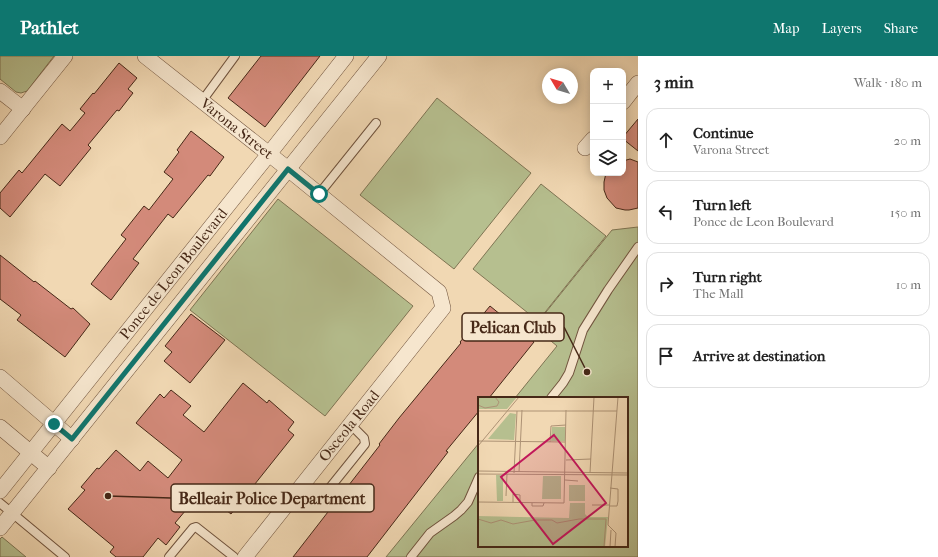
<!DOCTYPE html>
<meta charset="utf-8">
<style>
:root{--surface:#fff;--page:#f6f6f6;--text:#222;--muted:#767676;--line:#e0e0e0;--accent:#0f766e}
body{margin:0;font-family:"IM FELL French Canon",serif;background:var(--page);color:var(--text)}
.controls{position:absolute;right:12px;top:12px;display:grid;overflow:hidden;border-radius:8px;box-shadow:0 2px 10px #0003}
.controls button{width:36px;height:36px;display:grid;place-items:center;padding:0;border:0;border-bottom:1px solid var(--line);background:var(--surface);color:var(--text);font:20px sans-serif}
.compass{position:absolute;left:542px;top:12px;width:36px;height:36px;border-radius:50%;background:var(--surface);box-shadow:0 2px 10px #0003;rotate:308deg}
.stop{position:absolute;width:12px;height:12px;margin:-9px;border:3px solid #0f766e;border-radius:50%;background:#fff}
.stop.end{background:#0f766e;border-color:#fff;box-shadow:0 1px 4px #0008}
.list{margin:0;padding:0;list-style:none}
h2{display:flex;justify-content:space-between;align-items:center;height:52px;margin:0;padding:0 16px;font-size:17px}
h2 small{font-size:13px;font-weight:400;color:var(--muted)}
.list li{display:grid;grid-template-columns:26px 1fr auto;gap:12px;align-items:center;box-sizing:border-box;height:64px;margin:0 8px 8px;padding:0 8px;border:1px solid var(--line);border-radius:12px}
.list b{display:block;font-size:15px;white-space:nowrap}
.list p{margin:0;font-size:13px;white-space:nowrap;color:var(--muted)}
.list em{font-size:13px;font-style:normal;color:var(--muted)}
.icon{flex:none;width:22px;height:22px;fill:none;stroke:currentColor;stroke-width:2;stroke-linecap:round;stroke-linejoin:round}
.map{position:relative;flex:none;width:638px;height:501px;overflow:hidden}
header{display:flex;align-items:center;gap:24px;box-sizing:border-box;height:56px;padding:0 20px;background:var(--accent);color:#fff}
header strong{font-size:19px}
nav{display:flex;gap:22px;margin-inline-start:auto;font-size:14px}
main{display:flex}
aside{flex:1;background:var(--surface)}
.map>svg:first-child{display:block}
</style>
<header>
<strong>Pathlet</strong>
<nav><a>Map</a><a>Layers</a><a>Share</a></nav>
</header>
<main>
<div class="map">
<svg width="638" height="501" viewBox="0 0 638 501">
<rect width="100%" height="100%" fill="#f1d8b3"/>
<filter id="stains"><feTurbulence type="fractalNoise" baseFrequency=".005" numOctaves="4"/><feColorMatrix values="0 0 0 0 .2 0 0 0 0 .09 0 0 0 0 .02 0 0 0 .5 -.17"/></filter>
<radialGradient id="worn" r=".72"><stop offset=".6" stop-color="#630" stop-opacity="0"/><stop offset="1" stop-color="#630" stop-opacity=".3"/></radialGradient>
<g fill="#b6bf8f" stroke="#7e7453">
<path d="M 0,0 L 54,0 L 27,35 L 21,37 L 16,36 L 0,23 Z"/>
<path d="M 437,42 L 531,117 L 454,213 L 360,139 Z"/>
<path d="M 541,128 L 606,180 L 538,265 L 473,213 Z"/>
<path d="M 278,143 L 413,250 L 325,360 L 190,254 Z"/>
<path d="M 638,171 L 638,501 L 386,501 L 479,387 L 479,490 L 627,490 L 627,342 L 515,342 L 557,290 L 534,271 L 612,174 Z"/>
<path d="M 2,481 L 26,501 L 0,501 L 0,483 Z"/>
</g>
<g fill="#d38a7a" stroke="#462817">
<path d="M 261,0 L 320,0 L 265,71 L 228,42 Z"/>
<path d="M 119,7 L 137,22 L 128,33 L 133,37 L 119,55 L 117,54 L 88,89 L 91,92 L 60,130 L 45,118 L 10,161 L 0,152 L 0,137 L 19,114 L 22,117 L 62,68 L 70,75 L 85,57 L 80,53 L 93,37 L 94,38 Z"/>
<path d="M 638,63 L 638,95 L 623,83 L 623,81 Z"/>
<path d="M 191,75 L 224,101 L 210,120 L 208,119 L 173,162 L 168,158 L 133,203 L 139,207 L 111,244 L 91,228 L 126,183 L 121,179 L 144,150 L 149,154 L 173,123 L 164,116 L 179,96 L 177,94 Z"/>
<path d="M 630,103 L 638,106 L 638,152 L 629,154 L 625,154 L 616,152 L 607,142 L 604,134 L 604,126 L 606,117 L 623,117 L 623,105 Z"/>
<path d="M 0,199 L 34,226 L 35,225 L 71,253 L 73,252 L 90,268 L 65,301 L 17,264 L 21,259 L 0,243 Z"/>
<path d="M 490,250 L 534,286 L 489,342 L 479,342 L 479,355 L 446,395 L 448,396 L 367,501 L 293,501 L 380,389 L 379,388 L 399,362 L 461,287 L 460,286 Z"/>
<path d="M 191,258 L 225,284 L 190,327 L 164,305 L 172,296 L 165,290 Z"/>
<path d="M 243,327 L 267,347 L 269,344 L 294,366 L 288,374 L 294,379 L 231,458 L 202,435 L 175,467 L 180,471 L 166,489 L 158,482 L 143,501 L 116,501 L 110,496 L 114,491 L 68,453 L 85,434 L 81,431 L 97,412 L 99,413 L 116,394 L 140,415 L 148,405 L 168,422 L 182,404 L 136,367 L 160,338 L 164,342 L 171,334 L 191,350 L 183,359 L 204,376 Z"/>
</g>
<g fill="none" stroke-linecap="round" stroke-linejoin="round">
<g stroke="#71543e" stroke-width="10">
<g id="lane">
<path d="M 202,45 L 235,0"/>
<path d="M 319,138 L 376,67"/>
<path d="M 551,342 L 563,327 L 569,317 L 583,274 L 608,234 L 638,191"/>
<path d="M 296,437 L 311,448 L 316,449 L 365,388 L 364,382 L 350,368"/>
<path d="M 0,447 L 65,501"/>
<path d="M 169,501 L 193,472 L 196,471 L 234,501"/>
<path d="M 411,501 L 430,477 L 454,460 L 461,454 L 468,446 L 479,421"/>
</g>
</g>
<g stroke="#71543e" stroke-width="16">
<g id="street">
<path id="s1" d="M 145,0 L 288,113 L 439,236 L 443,252 L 245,501"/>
<path d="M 0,35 L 23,53"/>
<path d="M 623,46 L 638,27"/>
<path d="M 0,81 L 65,0"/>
<path d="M 585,92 L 593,83"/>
<path d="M 0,321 L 72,383"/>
<path d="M 0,371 L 49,412"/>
<path id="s2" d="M 0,435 L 269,98 L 346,0"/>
<path d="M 0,472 L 379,0"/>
</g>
</g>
<use href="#lane" stroke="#f6e6ce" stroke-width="8"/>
<use href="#street" stroke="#f6e6ce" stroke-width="15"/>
</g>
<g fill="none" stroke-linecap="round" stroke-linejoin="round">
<path stroke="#0f766e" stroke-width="5" d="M 54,368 L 72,383 L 288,113 L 319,138"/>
</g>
<g text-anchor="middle" stroke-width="3" stroke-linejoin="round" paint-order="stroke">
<g font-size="15" fill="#462817" stroke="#f6e6ce">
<text dy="5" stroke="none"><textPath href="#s1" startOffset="117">Varona Street</textPath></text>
<text dy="5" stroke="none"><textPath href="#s2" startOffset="278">Ponce de Leon Boulevard</textPath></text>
<text transform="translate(349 370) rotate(-51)" y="5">Osceola Road</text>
</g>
</g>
<g transform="translate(478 341)">
<rect width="150" height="150" fill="#f1d8b3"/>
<path d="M 0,0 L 39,0 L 29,12 L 0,12 ZM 32,16 L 38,17 L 36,43 L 10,42 ZM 74,30 L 87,30 L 87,44 L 73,44 ZM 18,78 L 25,78 L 25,104 L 19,104 ZM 65,79 L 83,79 L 83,102 L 64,102 ZM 91,88 L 107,88 L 107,104 L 91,104 ZM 92,106 L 107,106 L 107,117 L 110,120 L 130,120 L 127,150 L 0,150 L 0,119 L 91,121 Z" fill="#b6bf8f"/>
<path fill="none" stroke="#ad9275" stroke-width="1" d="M 0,8 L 7,11 L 19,9 L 21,5 L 17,0M 0,14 L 139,14M 0,44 L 87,45M 72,45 L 73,29 L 88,28M 0,49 L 41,0M 88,63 L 113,62M 0,74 L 150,76M 41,75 L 44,13M 36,76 L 39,14M 112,76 L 116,0M 0,77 L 150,78M 87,83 L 100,84M 28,99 L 29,77M 0,105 L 86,106 L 88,13M 35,105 L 35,97 L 42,98 L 42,105M 54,106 L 54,109 L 65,109 L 66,106M 114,108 L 132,108M 132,109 L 139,109 L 140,104 L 140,92 L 132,91M 0,122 L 13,126 L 23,123 L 35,127 L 57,123 L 74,123 L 79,126 L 101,122 L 128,122 L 126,150M 132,150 L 133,133M 137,150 L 138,136 L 130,128 L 140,0"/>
<path fill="#c2185b" fill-opacity="0.15" stroke="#c2185b" stroke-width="2" d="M 76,38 L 128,106 L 75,147 L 23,80 Z"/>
<rect width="150" height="150" fill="none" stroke="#462817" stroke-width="2"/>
</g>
<path fill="none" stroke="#462817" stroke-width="1.5" d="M587 316L564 271M108 440L171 442"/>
<g fill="#462817" stroke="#f6e6ce" stroke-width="1.5">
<circle cx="587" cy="316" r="4"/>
<circle cx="108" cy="440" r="4"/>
</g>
<g fill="#f6e6ce" stroke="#462817" stroke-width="1.5">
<rect x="462" y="257" width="102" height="28" rx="4"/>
<rect x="171" y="428" width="203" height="28" rx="4"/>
</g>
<g font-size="16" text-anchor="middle" font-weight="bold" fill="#462817">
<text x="513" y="277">Pelican Club</text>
<text x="272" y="448">Belleair Police Department</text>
</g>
<rect width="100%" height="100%" filter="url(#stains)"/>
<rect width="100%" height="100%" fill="url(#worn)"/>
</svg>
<div class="controls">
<button>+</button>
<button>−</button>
<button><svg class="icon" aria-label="layers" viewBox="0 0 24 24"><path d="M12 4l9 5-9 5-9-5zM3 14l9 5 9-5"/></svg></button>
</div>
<svg class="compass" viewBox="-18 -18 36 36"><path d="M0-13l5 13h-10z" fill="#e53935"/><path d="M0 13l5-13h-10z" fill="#767676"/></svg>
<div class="stop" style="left:319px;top:138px"></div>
<div class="stop end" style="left:54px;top:368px"></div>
</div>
<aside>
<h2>3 min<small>Walk · 180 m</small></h2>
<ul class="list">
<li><svg class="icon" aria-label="ahead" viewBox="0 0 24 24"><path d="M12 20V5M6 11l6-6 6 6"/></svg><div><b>Continue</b><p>Varona Street</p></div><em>20 m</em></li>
<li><svg class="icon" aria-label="left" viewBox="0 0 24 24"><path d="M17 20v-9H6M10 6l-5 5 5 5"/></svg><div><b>Turn left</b><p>Ponce de Leon Boulevard</p></div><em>150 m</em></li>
<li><svg class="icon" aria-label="right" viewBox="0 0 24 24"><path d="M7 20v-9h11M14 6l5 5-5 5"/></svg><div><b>Turn right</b><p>The Mall</p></div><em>10 m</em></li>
<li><svg class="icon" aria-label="arrive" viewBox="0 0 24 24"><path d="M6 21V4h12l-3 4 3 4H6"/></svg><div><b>Arrive at destination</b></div></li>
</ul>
</aside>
</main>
